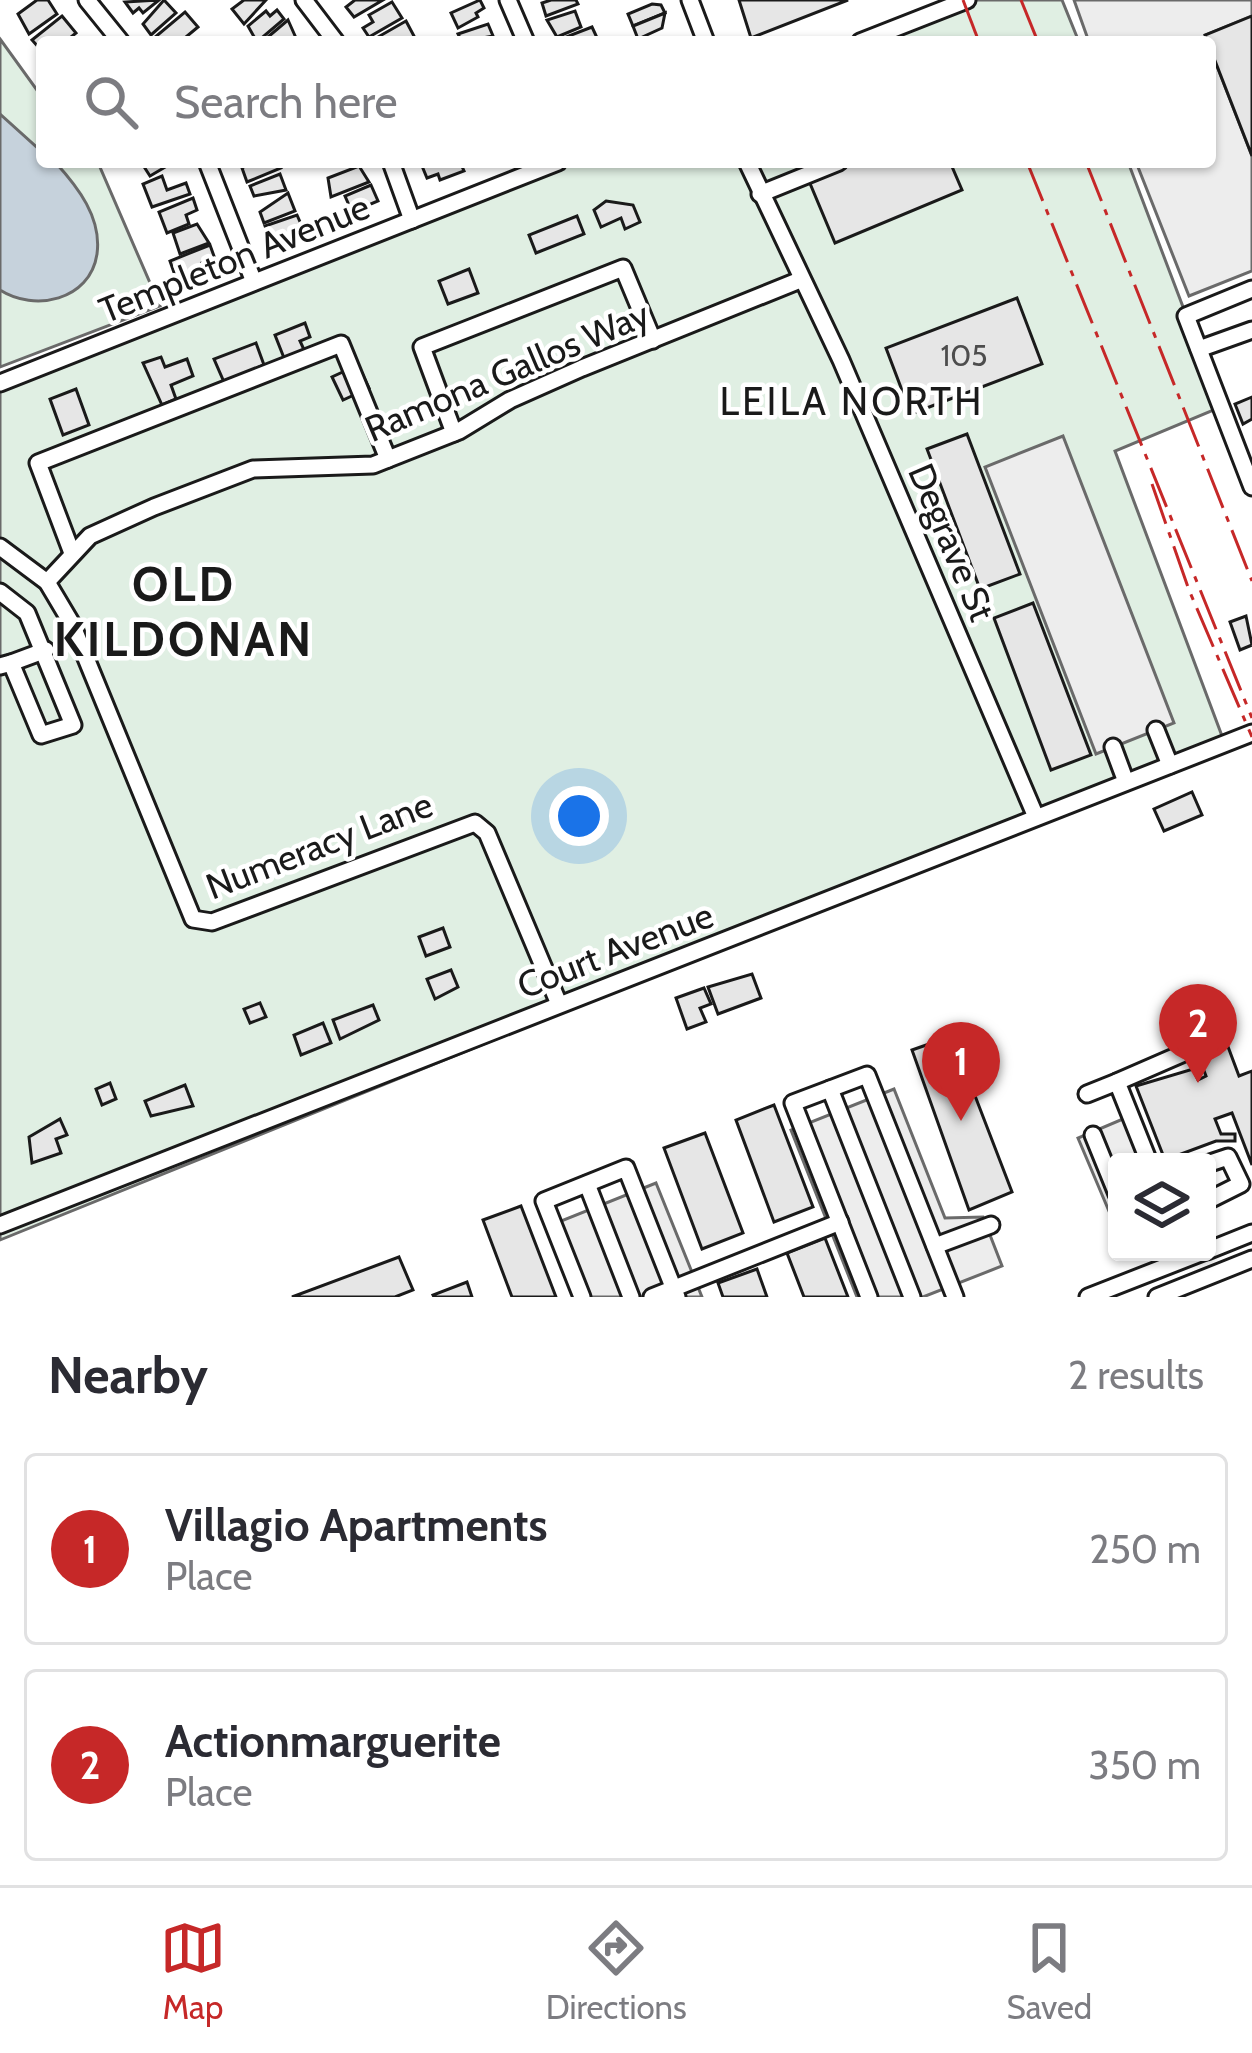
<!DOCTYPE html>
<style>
:root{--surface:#fff;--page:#f7f7f7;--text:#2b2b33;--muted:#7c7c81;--line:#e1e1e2;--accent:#c62828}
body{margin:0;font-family:Cabin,sans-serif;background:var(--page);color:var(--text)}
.controls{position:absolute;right:36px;bottom:36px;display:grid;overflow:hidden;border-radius:12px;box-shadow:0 3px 9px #0004}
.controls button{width:108px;height:108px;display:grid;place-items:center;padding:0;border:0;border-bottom:3px solid var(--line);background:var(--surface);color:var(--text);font:60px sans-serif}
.you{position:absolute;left:579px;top:816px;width:42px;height:42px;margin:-30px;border:9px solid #fff;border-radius:50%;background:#1a73e8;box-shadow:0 0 0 18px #1a73e833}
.badge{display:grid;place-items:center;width:78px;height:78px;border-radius:50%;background:var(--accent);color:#fff;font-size:39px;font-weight:700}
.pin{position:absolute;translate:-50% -99px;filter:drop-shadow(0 3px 6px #0008)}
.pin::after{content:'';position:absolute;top:63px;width:42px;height:36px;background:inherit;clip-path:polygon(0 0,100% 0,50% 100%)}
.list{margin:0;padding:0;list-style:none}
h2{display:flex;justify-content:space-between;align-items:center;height:156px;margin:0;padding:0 48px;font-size:51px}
h2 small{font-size:39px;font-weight:400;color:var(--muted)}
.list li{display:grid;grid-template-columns:78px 1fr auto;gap:36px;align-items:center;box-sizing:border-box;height:192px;margin:0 24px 24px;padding:0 24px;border:3px solid var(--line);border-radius:12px}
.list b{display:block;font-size:45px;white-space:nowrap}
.list p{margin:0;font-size:39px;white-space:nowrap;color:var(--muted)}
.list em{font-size:39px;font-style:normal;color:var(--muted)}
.icon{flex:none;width:66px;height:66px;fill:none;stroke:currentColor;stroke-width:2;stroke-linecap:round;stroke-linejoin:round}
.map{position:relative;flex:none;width:1252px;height:1297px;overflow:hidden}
.search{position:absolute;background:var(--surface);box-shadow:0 3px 9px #0004;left:36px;right:36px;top:36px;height:132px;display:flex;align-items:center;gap:30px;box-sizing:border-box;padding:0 42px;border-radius:12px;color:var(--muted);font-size:45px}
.sheet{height:588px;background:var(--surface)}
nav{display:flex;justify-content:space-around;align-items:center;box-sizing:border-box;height:168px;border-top:3px solid var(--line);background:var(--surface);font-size:33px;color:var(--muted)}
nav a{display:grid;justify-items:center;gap:6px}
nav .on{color:var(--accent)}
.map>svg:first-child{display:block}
</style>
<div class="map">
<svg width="1252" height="1297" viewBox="0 0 1252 1297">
<rect width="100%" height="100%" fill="#fff"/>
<g fill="#e0efe3" stroke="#6a6a6a" stroke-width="3">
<path d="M 966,0 L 1062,0 L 1079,42 L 860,42 Z"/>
<path d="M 0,39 L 42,97 L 42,162 L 99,165 L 160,306 L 0,367 Z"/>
<path d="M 557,162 L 1128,162 L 1221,407 L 1115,451 L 1225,744 L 0,1240 L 0,383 Z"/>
</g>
<g fill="#ededed" stroke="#6a6a6a" stroke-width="3">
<path d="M 1074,0 L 1252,0 L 1252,16 L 1206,35 L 1208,42 L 1089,42 Z"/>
<path d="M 1210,48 L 1252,156 L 1252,271 L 1189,296 L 1136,162 L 1210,162 Z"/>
<path d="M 1063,436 L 1174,723 L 1096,754 L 985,467 Z"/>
<path d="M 894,1089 L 945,1218 L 983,1217 L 1002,1266 L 923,1297 L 857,1297 L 791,1130 Z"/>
<path d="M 1137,1113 L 1158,1162 L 1117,1162 L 1114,1223 L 1078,1138 Z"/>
<path d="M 656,1183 L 702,1297 L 580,1297 L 551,1225 Z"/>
</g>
<path fill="#c6d2dc" stroke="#6a6a6a" stroke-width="3" d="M 0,114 L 42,152 L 42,162 L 55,162 C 78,187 102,218 97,254 C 90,301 34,312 0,290 Z"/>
<g fill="#e6e6e6" stroke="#1a1a1a" stroke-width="3">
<path d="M 37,0 L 48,0 L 57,14 L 29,34 L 18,14 Z"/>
<path d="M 159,0 L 143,13 L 139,8 L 133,13 L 125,2 Z"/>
<path d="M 164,0 L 176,13 L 151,35 L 143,24 Z"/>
<path d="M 244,0 L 266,0 L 244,24 L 232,9 Z"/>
<path d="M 355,0 L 383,0 L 354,17 L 346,7 Z"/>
<path d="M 480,0 L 484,8 L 476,13 L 478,17 L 458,28 L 451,13 Z"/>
<path d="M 551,0 L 576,0 L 578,4 L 546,16 L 542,3 Z"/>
<path d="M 739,0 L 848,0 L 751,38 Z"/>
<path d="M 392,2 L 402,18 L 369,37 L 363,28 L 373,22 L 369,15 Z"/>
<path d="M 652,4 L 661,5 L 665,13 L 633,26 L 628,14 Z"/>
<path d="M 277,10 L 284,19 L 257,42 L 248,26 L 266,11 L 270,16 Z"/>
<path d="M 575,11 L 581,27 L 557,37 L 547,20 Z"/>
<path d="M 185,12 L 198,27 L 180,42 L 157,42 L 154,38 Z"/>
<path d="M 665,13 L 662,28 L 638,39 L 633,26 Z"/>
<path d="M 62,16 L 76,33 L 65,42 L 42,42 L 41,50 L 32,40 Z"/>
<path d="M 1252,16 L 1252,156 L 1205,35 Z"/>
<path d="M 288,20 L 296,38 L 262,42 Z"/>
<path d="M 406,21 L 415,38 L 371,42 L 371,41 Z"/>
<path d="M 488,24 L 493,36 L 462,42 L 458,34 Z"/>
<path d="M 592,27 L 599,42 L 568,42 L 566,37 Z"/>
<path d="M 141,162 L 171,162 L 172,163 L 150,176 Z"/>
<path d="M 279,162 L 281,168 L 247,182 L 242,168 L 253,162 Z"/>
<path d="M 434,162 L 460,162 L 464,171 L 440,180 L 438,174 L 427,178 L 422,166 Z"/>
<path d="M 855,162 L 950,162 L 962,190 L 835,243 L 809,181 Z"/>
<path d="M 359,166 L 369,182 L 331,197 L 328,178 Z"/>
<path d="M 280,174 L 286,190 L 254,196 L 250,186 Z"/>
<path d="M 162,176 L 167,190 L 186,183 L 190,194 L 152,207 L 143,184 Z"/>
<path d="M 371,185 L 378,201 L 352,212 L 345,196 Z"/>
<path d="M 288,193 L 295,211 L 264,223 L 260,212 Z"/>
<path d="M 193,198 L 197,210 L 186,215 L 189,224 L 167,233 L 159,212 Z"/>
<path d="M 606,201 L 633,205 L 640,222 L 625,229 L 621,218 L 601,227 L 594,210 Z"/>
<path d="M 297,215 L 304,231 L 270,240 L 265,226 Z"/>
<path d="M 577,216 L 584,234 L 536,253 L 529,235 Z"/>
<path d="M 197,224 L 209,243 L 180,254 L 173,233 Z"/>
<path d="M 210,245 L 215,259 L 202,263 L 205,270 L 177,281 L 170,261 Z"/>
<path d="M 469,269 L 478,293 L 448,304 L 439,281 Z"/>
<path d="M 1017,298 L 1042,364 L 911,414 L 886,348 Z"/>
<path d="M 305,323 L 310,337 L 300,341 L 306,354 L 286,363 L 275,335 Z"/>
<path d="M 256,343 L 264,365 L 224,382 L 214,359 Z"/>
<path d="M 161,357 L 165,367 L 187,359 L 193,376 L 171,385 L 176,399 L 162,405 L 143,363 Z"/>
<path d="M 358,365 L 369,388 L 343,400 L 332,377 Z"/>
<path d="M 76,389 L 89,425 L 63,435 L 50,399 Z"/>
<path d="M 1252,397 L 1252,419 L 1243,424 L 1235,404 Z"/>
<path d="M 967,434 L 1020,574 L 980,589 L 927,449 Z"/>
<path d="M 1033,603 L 1091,755 L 1051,770 L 994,618 Z"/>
<path d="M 1246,616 L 1252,645 L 1240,650 L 1230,622 Z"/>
<path d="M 1192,792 L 1202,815 L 1164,831 L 1154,809 Z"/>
<path d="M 443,928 L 450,947 L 426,956 L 419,937 Z"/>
<path d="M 451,970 L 458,987 L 435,999 L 427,979 Z"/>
<path d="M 752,974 L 761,998 L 718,1014 L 708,987 Z"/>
<path d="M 704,988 L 711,1004 L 700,1008 L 706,1022 L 687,1029 L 676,998 Z"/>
<path d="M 260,1003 L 266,1017 L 250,1023 L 244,1009 Z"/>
<path d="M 1212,1004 L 1239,1076 L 1252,1071 L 1252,1165 L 1232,1113 L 1215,1119 L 1221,1134 L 1235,1134 L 1235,1141 L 1216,1141 L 1165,1160 L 1136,1086 L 1193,1069 L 1198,1080 L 1206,1076 L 1183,1015 Z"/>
<path d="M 373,1005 L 379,1020 L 340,1039 L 333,1020 Z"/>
<path d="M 323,1023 L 331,1043 L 301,1055 L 294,1035 Z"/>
<path d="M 952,1036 L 1012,1192 L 969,1210 L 912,1050 Z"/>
<path d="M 110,1083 L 116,1099 L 102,1105 L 96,1089 Z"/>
<path d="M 185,1085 L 193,1106 L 151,1116 L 145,1101 Z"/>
<path d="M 774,1105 L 813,1207 L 774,1222 L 736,1120 Z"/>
<path d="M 60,1119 L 67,1135 L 56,1139 L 61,1153 L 32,1163 L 29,1137 Z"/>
<path d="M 705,1133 L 743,1233 L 702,1249 L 664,1148 Z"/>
<path d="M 521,1206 L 556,1297 L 512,1297 L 483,1220 Z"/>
<path d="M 825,1238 L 848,1297 L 804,1297 L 787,1253 Z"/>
<path d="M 399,1257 L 413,1290 L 395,1297 L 292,1297 Z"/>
<path d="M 757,1269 L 767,1297 L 723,1297 L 718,1283 Z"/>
<path d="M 467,1282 L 472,1297 L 434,1297 L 433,1295 Z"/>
</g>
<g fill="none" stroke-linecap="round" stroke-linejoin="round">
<g stroke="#1a1a1a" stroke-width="21">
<g id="minor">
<path d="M 87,0 L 121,42"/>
<path d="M 304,0 L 336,42"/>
<path d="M 508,0 L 526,42"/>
<path d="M 690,0 L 706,42"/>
<path d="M 860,42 L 967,0"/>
<path d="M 207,162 L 254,282"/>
<path d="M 391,162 L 412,220"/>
<path d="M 747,162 L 841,360 L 1036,817"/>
<path d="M 760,194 L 839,162"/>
<path d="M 1252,289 L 1186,316 L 1252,487"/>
<path d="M 1199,349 L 1252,330"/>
<path d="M 0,383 L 558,162"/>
<path d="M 454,433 L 422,347 L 623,268 L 653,340"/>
<path d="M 0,547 L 47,582 L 72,624 L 193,919 L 212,922 L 475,823 L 487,833 L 559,1004"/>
<path d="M 72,553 L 38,463 L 341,344 L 388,459"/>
<path d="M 47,582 L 90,536 L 154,507 L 253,469 L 373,465 L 459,431 L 510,400 L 582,368 L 800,280"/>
<path d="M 0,592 L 27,613 L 73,725 L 41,735 L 11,663 L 0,666"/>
<path d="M 11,663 L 46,650"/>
<path d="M 1156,730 L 1170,765"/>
<path d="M 1113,747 L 1126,782"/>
<path d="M 830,1089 L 912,1297"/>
<path d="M 1087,1094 L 1117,1082"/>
<path d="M 1093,1135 L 1117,1194"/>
<path d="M 1149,1162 L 1117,1082 L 1186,1052"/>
<path d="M 1207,1164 L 1228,1157 L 1241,1184 L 1207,1201"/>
<path d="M 587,1184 L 631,1297"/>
<path d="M 0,1225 L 1252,733"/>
<path d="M 935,1246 L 991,1225"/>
<path d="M 1207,1251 L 1252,1233"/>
<path d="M 582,1297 L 544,1201 L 626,1168 L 677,1297"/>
<path d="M 652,1297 L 840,1222"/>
<path d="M 869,1297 L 793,1103 L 867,1075 L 955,1297"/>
<path d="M 1088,1297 L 1203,1252"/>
<path d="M 1157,1297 L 1252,1259"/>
</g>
</g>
<use href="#minor" stroke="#fff" stroke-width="15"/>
<g stroke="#c62828" stroke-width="3" stroke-dasharray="42 9 6 9" stroke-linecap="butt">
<path d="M 963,0 L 979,42"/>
<path d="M 1021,0 L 1038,42"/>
<path d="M 1027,162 L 1252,718"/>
<path d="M 1086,162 L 1252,581"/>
<path d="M 1152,484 L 1189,590 L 1252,737"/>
</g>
</g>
<g text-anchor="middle" stroke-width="9" stroke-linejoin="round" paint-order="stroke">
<g font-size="30" fill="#4d4d4d">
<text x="964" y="366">105</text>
</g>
<g font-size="36" fill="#1a1a1a" stroke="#fff">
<text transform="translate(234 258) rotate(-22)" y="13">Templeton Avenue</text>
<text transform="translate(507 371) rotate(-23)" y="13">Ramona Gallos Way</text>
<text transform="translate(952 542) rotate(67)" y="13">Degrave St</text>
<text transform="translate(319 845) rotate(-21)" y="13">Numeracy Lane</text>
<text transform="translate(615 950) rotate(-21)" y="13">Court Avenue</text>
</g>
<g font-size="39" letter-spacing="3" fill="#1a1a1a" stroke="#fff">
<text x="852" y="415">LEILA NORTH</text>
</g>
<g font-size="48" font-weight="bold" letter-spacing="3" fill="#1a1a1a" stroke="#fff">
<text x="184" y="601">OLD<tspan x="184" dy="55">KILDONAN</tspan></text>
</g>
</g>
</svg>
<div class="controls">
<button><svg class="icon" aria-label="layers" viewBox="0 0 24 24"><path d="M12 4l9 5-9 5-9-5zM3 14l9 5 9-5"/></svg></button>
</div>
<div class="you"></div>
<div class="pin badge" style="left:961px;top:1121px">1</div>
<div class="pin badge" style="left:1198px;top:1083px">2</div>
<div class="search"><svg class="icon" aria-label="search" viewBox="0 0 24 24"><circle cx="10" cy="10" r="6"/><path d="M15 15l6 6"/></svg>Search here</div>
</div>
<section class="sheet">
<h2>Nearby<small>2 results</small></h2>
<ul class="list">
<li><span class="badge">1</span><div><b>Villagio Apartments</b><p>Place</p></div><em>250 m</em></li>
<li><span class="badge">2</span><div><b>Actionmarguerite</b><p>Place</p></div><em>350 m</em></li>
</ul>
</section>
<nav>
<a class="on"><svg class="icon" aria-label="map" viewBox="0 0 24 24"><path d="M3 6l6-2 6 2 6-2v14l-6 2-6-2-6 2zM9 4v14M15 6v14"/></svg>Map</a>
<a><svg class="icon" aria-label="directions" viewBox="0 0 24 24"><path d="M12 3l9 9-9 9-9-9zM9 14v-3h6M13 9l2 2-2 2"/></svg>Directions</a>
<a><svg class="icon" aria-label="saved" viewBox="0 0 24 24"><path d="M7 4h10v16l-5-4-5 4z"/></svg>Saved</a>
</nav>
